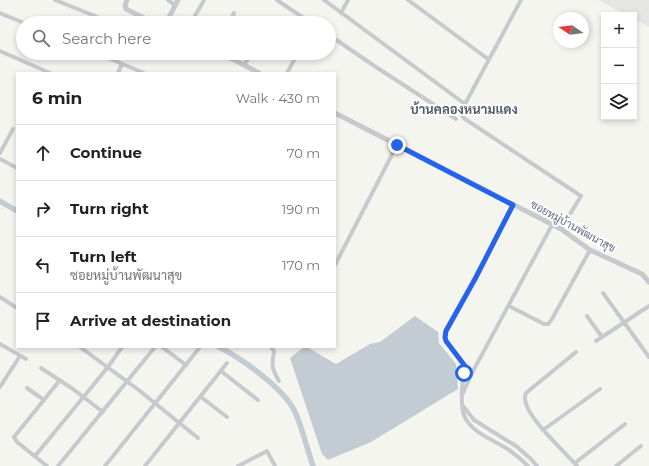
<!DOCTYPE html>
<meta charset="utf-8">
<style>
:root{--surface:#fff;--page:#f6f6f6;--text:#202124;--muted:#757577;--line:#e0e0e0}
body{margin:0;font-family:Montserrat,Sarabun,sans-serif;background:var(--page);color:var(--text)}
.controls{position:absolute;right:12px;top:12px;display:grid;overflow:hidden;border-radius:0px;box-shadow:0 2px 6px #0003}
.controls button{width:36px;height:36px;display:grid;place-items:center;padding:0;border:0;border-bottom:1px solid var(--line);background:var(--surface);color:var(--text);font:20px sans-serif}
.compass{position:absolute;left:553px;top:12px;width:36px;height:36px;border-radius:50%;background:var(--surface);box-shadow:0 2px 6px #0003;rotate:283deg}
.stop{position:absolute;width:12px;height:12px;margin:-9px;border:3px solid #2563eb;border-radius:50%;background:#fff}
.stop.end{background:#2563eb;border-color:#fff;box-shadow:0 1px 4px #0008}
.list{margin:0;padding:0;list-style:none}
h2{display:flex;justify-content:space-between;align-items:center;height:52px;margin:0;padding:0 16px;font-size:17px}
h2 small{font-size:13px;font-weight:400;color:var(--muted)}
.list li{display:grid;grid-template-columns:26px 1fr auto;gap:12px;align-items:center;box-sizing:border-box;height:56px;padding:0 16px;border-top:1px solid var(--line)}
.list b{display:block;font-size:15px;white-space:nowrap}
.list p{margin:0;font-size:13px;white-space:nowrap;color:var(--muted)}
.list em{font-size:13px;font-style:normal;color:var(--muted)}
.icon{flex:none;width:22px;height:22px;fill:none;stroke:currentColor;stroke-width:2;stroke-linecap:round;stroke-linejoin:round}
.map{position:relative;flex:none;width:649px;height:466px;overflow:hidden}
.search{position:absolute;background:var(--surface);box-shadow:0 2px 6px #0003;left:16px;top:16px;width:320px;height:44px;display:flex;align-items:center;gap:10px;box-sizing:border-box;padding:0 14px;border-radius:22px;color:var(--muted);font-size:15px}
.panel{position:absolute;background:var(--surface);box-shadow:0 2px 6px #0003;left:16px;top:72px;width:320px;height:276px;border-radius:0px}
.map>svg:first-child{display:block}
</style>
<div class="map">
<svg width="649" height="466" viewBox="0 0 649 466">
<rect width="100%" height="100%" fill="#f5f5f0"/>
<path fill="#e5e6e4" d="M 598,0 L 649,0 L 649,27 L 634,19 L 634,15 L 626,15 Z"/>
<path fill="#c3ccd2" d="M 415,316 L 438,332 L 439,343 L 456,364 L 458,389 L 371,442 L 328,460 L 322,454 L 290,358 L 304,347 L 307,347 L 336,364 L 370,344 L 380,342 Z"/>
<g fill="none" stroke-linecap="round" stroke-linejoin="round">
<g stroke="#c3ccd2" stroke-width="5.5">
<path d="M 0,201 L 17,211"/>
<path d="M 219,347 C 241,358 283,388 294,410 C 302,426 307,449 313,466"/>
</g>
<g stroke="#c7cacd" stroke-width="4">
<path d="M 55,0 L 95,16 L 93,23"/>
<path d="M 168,0 L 175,5"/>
<path d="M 277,0 L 311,23"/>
<path d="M 324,0 L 465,104"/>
<path d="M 408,0 L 488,59"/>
<path d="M 521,0 L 465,104 C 462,109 459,114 465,119 L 581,196 L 561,229"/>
<path d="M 0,13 L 24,23"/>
<path d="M 341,13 L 348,0"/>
<path d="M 95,16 L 105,20"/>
<path d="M 191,23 L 204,0"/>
<path d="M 229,23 L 234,13"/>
<path d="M 329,35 L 376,67 L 456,119"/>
<path d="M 0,51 L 50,73"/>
<path d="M 96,53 L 144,73"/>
<path d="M 244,65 L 252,53"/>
<path d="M 118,73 L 122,64"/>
<path d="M 287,73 L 298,53"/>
<path d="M 0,153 L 13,129"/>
<path d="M 0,159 L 17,168"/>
<path d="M 335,265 L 397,145"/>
<path d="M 603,293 L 649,357"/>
<path d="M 0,297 L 17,308"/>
<path d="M 509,306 L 544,324 L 548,324 L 552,319 L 590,250"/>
<path d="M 587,316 L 602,337"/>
<path d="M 596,341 L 649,306"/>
<path d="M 0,344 L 26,359"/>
<path d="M 80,347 L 140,391 L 198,438"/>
<path d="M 162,347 L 186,365"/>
<path d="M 271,347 L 274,351 C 272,366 271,367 279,381"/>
<path d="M 576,352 L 526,393 C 517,411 567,453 577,466"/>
<path d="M 465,366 C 463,381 460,396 463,412 C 467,431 494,440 509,450 C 516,455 522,460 528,466"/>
<path d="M 41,368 L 73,389 L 103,412"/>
<path d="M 221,371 L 258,400"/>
<path d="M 473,371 L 552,225"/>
<path d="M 0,387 L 20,356"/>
<path d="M 27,388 L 44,400"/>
<path d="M 462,395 L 473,371 L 465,366 L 446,341 L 445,337 L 445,331 L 475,279 L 513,205"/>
<path d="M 201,397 L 227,417"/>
<path d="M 463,406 L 474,420 L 516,446 L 531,459 L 537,466"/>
<path d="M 543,430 L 600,389"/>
<path d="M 35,456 L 108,367 L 122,347"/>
<path d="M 575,463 L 625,424"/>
<path d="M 47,466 L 17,442 L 14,437 L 60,380"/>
<path d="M 58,466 L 155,347"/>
<path d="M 105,466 L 200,347"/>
<path d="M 145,466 L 227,363"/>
<path d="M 238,466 L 267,451 L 275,466"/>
<path d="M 616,466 L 641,446"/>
</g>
<g stroke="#c7cacd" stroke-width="5">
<path d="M 127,0 L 125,5 L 126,9 L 154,23"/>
<path d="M 166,23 L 178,0"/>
<path d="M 221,53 L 259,73"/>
<path d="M 335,113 L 561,229 L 590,250 L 642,274 L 649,282"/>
</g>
</g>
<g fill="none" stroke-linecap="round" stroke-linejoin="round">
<path stroke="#2563eb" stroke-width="5" d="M 397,145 L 513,205 L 475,279 L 446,331 L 445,337 L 446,341 L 465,366 L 464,373"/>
</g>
<g text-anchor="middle" stroke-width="4" stroke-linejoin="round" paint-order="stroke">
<g font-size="11" fill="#617185" stroke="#fff">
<text transform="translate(573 226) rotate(29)" y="4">ซอยหมู่บ้านพัฒนาสุข</text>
</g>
<g font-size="13" font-weight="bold" fill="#505b69" stroke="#fff">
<text x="464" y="114">บ้านคลองหนามแดง</text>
</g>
</g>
</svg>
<div class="controls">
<button>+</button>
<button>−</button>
<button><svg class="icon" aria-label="layers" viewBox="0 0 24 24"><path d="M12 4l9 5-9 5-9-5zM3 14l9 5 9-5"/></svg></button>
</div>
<svg class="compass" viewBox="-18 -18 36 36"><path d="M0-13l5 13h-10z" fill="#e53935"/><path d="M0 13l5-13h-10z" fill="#757577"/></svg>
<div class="stop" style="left:464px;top:373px"></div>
<div class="stop end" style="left:397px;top:145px"></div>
<div class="search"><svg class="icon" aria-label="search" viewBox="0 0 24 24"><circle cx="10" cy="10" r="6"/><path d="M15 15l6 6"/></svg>Search here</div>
<section class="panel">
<h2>6 min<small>Walk · 430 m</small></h2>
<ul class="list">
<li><svg class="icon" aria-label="ahead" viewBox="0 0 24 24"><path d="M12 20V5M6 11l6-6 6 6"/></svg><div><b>Continue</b></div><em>70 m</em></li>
<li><svg class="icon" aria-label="right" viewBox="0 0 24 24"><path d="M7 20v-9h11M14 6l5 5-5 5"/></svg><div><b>Turn right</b></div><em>190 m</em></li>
<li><svg class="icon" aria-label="left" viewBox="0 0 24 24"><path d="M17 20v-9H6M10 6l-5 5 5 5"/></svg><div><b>Turn left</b><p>ซอยหมู่บ้านพัฒนาสุข</p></div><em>170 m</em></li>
<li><svg class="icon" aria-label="arrive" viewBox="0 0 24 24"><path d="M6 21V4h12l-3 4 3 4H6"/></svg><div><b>Arrive at destination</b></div></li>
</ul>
</section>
</div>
